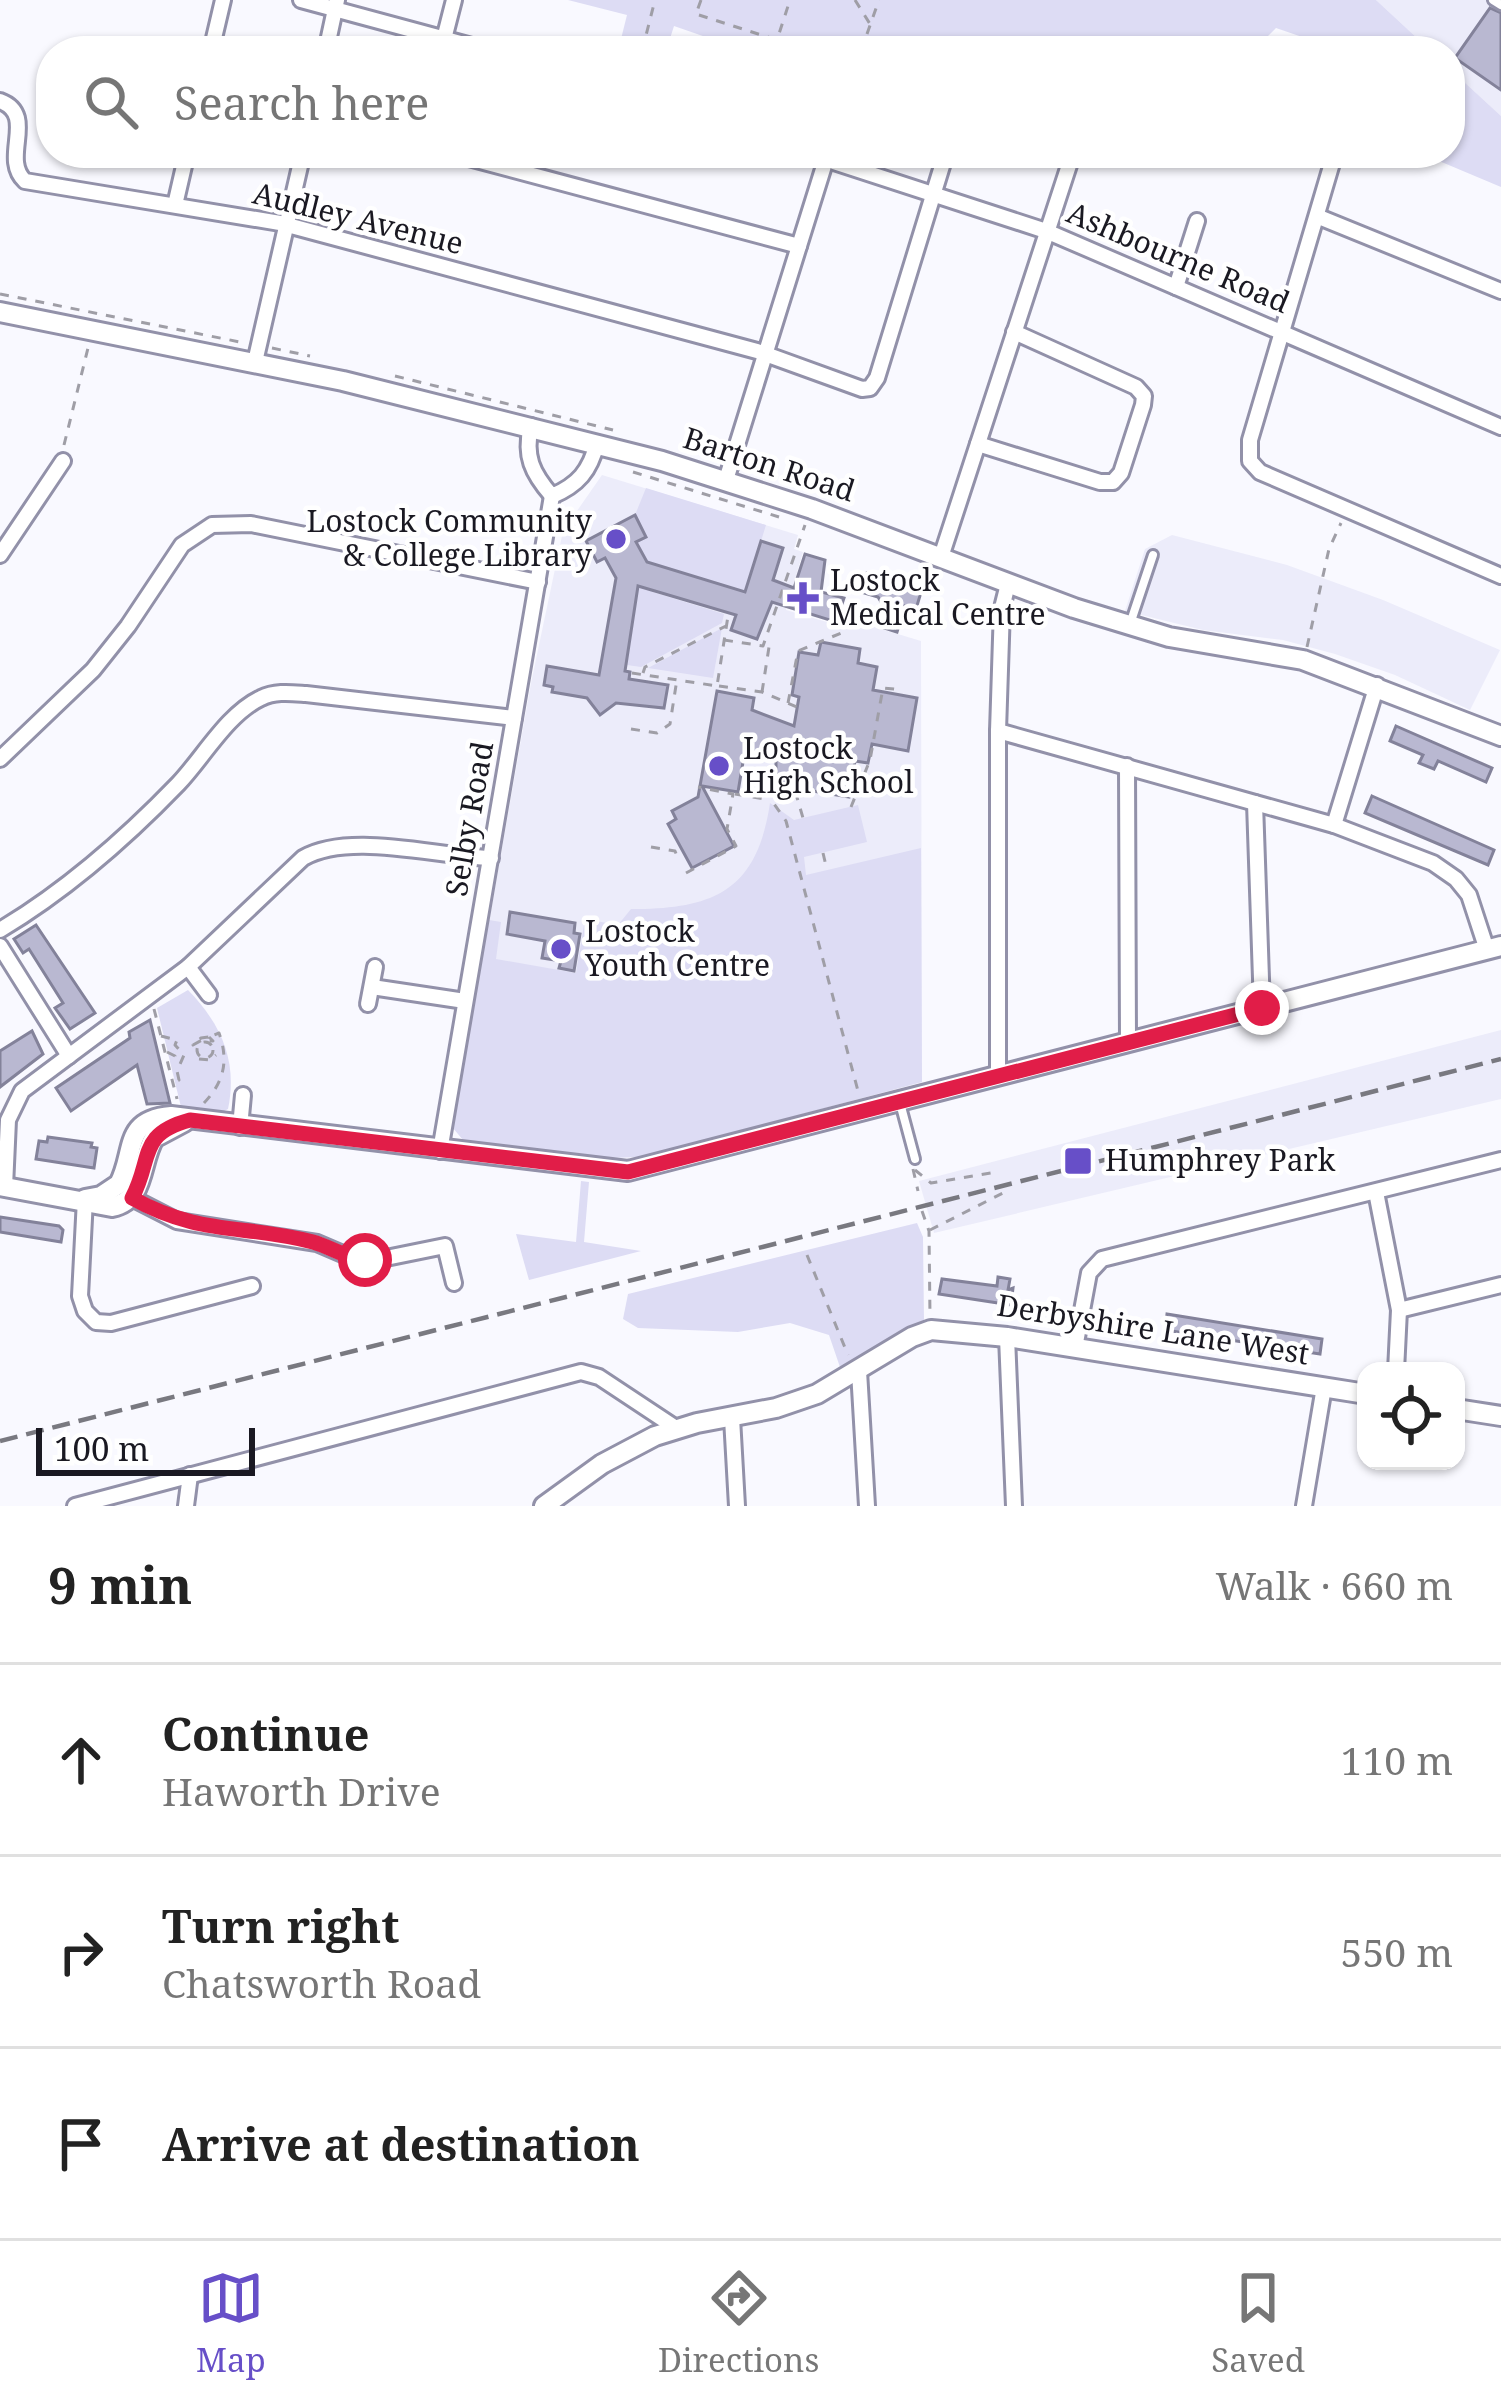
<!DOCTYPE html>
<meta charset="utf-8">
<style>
:root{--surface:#fff;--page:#f2f2f2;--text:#222;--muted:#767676;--line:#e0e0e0;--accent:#674fc8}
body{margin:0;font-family:"Noto Serif",serif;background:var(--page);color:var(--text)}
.controls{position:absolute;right:36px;bottom:36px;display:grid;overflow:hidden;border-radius:24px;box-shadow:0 3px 9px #0004}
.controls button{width:108px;height:108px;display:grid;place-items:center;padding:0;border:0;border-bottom:3px solid var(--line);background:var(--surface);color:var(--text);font:60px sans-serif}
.scale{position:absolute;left:36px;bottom:30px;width:219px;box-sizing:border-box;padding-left:12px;border:6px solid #1a1922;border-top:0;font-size:33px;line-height:42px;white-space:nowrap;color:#1a1922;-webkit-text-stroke:9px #fff;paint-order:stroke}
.stop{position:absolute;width:36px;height:36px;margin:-27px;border:9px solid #e11d48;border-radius:50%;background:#fff}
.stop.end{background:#e11d48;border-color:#fff;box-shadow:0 3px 12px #0008}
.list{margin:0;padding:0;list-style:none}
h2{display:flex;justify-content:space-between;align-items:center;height:156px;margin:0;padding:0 48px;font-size:51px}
h2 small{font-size:39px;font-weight:400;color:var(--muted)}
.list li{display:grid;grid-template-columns:78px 1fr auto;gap:36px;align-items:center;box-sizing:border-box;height:192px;padding:0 48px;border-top:3px solid var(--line)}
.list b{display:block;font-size:45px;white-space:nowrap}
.list p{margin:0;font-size:39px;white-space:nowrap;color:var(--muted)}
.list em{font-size:39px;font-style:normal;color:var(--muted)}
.icon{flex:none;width:66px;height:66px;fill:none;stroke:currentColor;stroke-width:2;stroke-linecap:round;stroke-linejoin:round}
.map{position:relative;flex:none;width:1501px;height:1506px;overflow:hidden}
.search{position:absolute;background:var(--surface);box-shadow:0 3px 9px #0004;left:36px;right:36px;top:36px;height:132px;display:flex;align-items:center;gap:30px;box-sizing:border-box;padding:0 42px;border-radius:48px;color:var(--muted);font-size:45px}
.sheet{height:732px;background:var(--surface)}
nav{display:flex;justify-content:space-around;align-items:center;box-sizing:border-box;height:168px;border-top:3px solid var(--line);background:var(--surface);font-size:33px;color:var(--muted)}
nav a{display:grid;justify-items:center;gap:6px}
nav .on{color:var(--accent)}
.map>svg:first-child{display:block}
</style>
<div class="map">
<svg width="1501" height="1506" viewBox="0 0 1501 1506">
<rect width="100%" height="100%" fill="#f9f9ff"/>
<g fill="#ececfa">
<path d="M 1376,0 L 1501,0 L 1501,116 L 1450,69 L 1450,51 L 1431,51 Z"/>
<path d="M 602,475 L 798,535 L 794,549 L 803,552 L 786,610 L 837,625 L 841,617 L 921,641 L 922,1082 L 641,1157 L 604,1158 L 464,1141 L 453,1128 L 531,683 L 563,531 Z"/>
<path d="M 1172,535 L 1287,565 L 1383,600 L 1500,650 L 1470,710 L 1395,675 L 1335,654 L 1283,640 L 1203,630 L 1125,611 L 1145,549 Z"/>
<path d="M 1501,1030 L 1501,1099 L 934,1233 L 919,1181 Z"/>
</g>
<g fill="#dddcf4">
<path d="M 568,0 L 1376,0 L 1431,51 L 1343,51 L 1276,28 L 1253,51 L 1081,51 L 1052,40 L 1048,51 L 816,51 L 792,43 L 788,51 L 746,51 L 674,26 L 666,51 L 618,51 L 627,15 Z"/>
<path d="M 1450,69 L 1501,116 L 1501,187 L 1432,158 L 1434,153 L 1450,153 Z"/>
<path d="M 646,488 L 766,525 L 745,592 L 647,562 L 636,542 L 646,536 L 635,515 Z"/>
<path d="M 648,581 L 655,583 L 653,592 L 724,614 L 722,623 L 641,667 L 627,665 L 637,599 L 630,597 L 632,590 Z"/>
<path d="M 722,628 L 713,678 L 648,668 Z"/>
<path d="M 770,803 L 794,820 L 858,805 L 867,842 L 804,857 L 806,875 L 921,848 L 922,1082 L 641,1157 L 604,1158 L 464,1141 L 453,1128 L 489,920 L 501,922 L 496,959 L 576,973 L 585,919 L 618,925 L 631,909 C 715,909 757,890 770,803 Z"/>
<path d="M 188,990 C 221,1024 238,1061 228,1109 L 222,1112 L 181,1107 L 157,1008 Z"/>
<path d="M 581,1181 L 589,1182 L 584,1242 L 641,1251 L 529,1280 L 516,1234 L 576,1242 Z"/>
<path d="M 917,1223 L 923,1237 L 924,1321 L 841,1370 L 829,1335 L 790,1323 L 738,1332 L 638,1328 L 623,1319 L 628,1294 Z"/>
</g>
<g fill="#b9b8d1" stroke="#83829a" stroke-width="3">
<path d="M 1490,8 L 1501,13 L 1501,90 L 1455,58 Z"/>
<path d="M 635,515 L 646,537 L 636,542 L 647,562 L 745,592 L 761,541 L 783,548 L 773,580 L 794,588 L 805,554 L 825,560 L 821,592 L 844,598 L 836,622 L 772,602 L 757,639 L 731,630 L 736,615 L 638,586 L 625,671 L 630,672 L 629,679 L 668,685 L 664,708 L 616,703 L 600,715 L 587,698 L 552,692 L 553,687 L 544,685 L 547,666 L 599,675 L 616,578 L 605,558 L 597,562 L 586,541 Z"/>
<path d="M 867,573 L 922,589 L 916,609 L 905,606 L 897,632 L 878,626 L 884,607 L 878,597 L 861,592 Z"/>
<path d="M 821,642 L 860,649 L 858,663 L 877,667 L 873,690 L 917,698 L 908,751 L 872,744 L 868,763 L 855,761 L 849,797 L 776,785 L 776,762 L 745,750 L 738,792 L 702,786 L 734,846 L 692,868 L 668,824 L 676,819 L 672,811 L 698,797 L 717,691 L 754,698 L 752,710 L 794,726 L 799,697 L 792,695 L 799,652 L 818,655 Z"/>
<path d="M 1396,726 L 1492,768 L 1486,782 L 1438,761 L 1434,769 L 1419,763 L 1423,755 L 1390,741 Z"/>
<path d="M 1372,796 L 1494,850 L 1488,865 L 1365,813 Z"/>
<path d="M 510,912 L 575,923 L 574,933 L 580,934 L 574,971 L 559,968 L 561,961 L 542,958 L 545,941 L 507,934 Z"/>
<path d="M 36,925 L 95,1013 L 70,1029 L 55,1008 L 63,1003 L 29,949 L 23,953 L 14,939 Z"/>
<path d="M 150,1020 L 170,1103 L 147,1104 L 137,1065 L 71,1111 L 56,1088 L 130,1038 L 129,1032 Z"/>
<path d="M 32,1031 L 43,1054 L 0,1087 L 0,1051 Z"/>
<path d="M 48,1137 L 92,1143 L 91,1147 L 97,1148 L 94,1168 L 36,1159 L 39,1141 L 47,1142 Z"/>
<path d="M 0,1217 L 59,1226 L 63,1230 L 61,1242 L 0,1232 Z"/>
<path d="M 998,1277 L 1010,1279 L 1008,1290 L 1013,1288 L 1011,1305 L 939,1294 L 942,1279 L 997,1286 Z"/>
<path d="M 1167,1314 L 1322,1339 L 1320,1354 L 1165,1330 Z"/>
</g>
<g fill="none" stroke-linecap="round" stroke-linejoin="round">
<g stroke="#9291a9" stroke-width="14">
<g id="service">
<path d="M 1493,0 L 1501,5"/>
<path d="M 1130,624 L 1153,555"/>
<path d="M 900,1103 L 915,1159"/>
</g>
</g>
<g stroke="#9291a9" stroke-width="20">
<g id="minor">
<path d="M 301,0 L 490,51"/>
<path d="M 444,39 L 454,0"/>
<path d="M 211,51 L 223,0"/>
<path d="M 326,51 L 337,0"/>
<path d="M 0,101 C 38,115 0,158 25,181 L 280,223 L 757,351 L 862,389 L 870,388 L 877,378 L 946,153"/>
<path d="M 450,153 L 799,246"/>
<path d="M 816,153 L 834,162 L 1046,231 L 1501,427"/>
<path d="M 1232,153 L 1247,158 L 1259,153"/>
<path d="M 1335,153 L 1250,440 L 1250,461 L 1260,472 L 1501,576"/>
<path d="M 175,205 L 187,153"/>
<path d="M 1319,217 L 1501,291"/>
<path d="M 1176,287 L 1197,221"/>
<path d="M 255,362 L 303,153"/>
<path d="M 531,426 C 524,456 532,473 552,496 C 578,485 590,471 597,443"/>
<path d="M 978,444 L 1100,482 L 1113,482 L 1121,473 L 1143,405 L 1144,396 L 1136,387 L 1014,332"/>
<path d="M 726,480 L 828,153"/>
<path d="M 0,555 L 63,461"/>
<path d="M 941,557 L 1073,153"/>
<path d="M 998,731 L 1334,825 L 1433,863 L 1456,879 L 1469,895 L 1487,950"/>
<path d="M 0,759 L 93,670 L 128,626 L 182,545 L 212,525 L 251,524 L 538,582"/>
<path d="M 1127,766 L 1128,1042"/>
<path d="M 1255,803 L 1262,1008"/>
<path d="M 1334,825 L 1377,685"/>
<path d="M 0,930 C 67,890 124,840 178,784 C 203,758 227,714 261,698 C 275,691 291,693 306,694 L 514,718"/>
<path d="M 0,946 L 69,1056"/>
<path d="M 188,967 L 209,995"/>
<path d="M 372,987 L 465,1001"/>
<path d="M 368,1004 L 375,967"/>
<path d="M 998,1076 L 998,731 L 1002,608 L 1008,584"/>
<path d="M 240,1127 L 243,1095"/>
<path d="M 440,1151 L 552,496"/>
<path d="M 5,1187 L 8,1120 L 22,1091 L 188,967 L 303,858 C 350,831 437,857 491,858"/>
<path d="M 1376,1192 L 1399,1310 L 1396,1371"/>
<path d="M 132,1198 L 177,1221 L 317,1243 L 352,1258 L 381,1259 L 445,1246 L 454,1283"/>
<path d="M 85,1199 L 80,1296 L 85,1311 L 96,1322 L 111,1323 L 252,1286"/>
<path d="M 1399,1310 L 1501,1285"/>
<path d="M 1007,1337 L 1014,1506"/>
<path d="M 1075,1348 L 1089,1273 L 1102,1259 L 1501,1160"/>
<path d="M 859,1371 L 867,1506"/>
<path d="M 732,1418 L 737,1506"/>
<path d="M 75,1506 L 581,1372 L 599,1377 L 676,1428"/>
<path d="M 186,1506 L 190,1475"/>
<path d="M 1304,1506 L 1324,1387"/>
</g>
</g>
<g stroke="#9291a9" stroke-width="24">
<g id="tertiary">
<path d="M 0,312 L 343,381 L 662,461 L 812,509 L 1074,608 L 1169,637 L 1303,660 L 1501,736"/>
<path d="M 0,1186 L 112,1207 C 146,1200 139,1163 154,1138 L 184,1122"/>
<path d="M 85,1199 L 101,1196 L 119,1184 C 136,1152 122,1120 171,1116 L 628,1171 L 1501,946"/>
<path d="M 1456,1409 L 1501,1416"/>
<path d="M 544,1506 L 602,1464 L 655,1436 L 697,1423 L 776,1408 L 817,1394 L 912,1337 L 931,1330 L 1007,1337 L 1366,1394"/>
</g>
</g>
<g stroke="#9f9ea6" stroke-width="3" stroke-dasharray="9 9" stroke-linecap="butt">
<path d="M 701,0 L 696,14 L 777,40 L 790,0"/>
<path d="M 855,0 L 870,24"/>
<path d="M 642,51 L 655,0"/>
<path d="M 861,51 L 879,0"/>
<path d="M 0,294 L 245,343"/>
<path d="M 272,348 L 310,356"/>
<path d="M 395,376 L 613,430"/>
<path d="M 64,445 L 89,344"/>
<path d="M 633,472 L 779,517"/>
<path d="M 724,640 L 763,646 L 805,525"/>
<path d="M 1307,647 L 1329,549 L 1341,523"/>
<path d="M 632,673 L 717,686 L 728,616"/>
<path d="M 643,673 L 645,667 L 726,626"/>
<path d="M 719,686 L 762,692 L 797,707"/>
<path d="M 762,692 L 769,647 L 765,647"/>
<path d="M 788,703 L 798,651 L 846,631"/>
<path d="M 631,729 L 657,733 L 670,724 L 677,679"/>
<path d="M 768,776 L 776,778 L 772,801 L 786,821 L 858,1091"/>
<path d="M 776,789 L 796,794 L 803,818"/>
<path d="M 735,794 L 765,799"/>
<path d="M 851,807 L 870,760 L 883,688 L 903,690"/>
<path d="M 651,847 L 675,851 L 679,861"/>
<path d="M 823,853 L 827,870"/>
<path d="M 686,873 L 736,846 L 727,829 L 733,794 L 698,787"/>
<path d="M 154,1009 L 177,1099"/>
<path d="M 161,1036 L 177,1040 L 175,1045 L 184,1055 L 177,1071 L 179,1080 L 174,1082"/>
<path d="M 209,1037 L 213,1041 L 202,1040 L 193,1045 L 201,1038 Z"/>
<circle cx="205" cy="1050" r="8"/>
<path d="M 167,1052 L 175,1056 L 172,1064"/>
<path d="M 199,1059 L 210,1060 L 216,1055"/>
<path d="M 204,1103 C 224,1082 229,1061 219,1033 L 209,1037"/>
<path d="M 913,1169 L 918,1191"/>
<path d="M 915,1170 L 931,1183 L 997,1172"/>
<path d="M 922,1211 L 929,1231 L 930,1316"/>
<path d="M 930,1230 L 1003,1193"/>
<path d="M 807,1255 L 848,1355"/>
</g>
<use href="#service" stroke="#fff" stroke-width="8"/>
<use href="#minor" stroke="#fff" stroke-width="14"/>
<use href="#tertiary" stroke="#fff" stroke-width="18"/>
<path stroke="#797980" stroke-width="4.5" stroke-dasharray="18 9" stroke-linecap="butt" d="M 0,1441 L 1501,1059"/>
</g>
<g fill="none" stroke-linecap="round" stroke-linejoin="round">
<path stroke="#e11d48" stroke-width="15" d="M 365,1260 C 345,1258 331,1247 313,1242 C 243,1224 200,1236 132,1198 C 153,1159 137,1134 190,1120 L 628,1172 L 1262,1008"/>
</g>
<g fill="#674fc8" stroke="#fff" stroke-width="4.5">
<circle cx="616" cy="539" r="12"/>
<path d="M797 580h12v12h12v12h-12v12h-12v-12h-12v-12h12z"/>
<circle cx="719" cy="766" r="12"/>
<circle cx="561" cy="949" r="12"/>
<rect x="1063" y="1146" width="30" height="30" rx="6"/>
</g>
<g text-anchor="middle" stroke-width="9" stroke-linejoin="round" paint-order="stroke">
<g font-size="30" fill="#1a1922" stroke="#fff">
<text transform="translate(358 219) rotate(14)" y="10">Audley Avenue</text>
<text transform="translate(1178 258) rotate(23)" y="10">Ashbourne Road</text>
<text transform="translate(769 465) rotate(18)" y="10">Barton Road</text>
<text transform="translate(470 819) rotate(-80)" y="10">Selby Road</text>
<text transform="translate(1153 1330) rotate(9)" y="10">Derbyshire Lane West</text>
</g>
<g font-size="30" fill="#1a1922" stroke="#fff" text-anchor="start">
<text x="592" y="532" text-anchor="end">Lostock Community<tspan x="592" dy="34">&amp; College Library</tspan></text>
<text x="830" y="591">Lostock<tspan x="830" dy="34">Medical Centre</tspan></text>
<text x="743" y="759">Lostock<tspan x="743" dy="34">High School</tspan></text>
<text x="585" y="942">Lostock<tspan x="585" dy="34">Youth Centre</tspan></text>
<text x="1105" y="1171">Humphrey Park</text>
</g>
</g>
</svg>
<div class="controls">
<button><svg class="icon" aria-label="locate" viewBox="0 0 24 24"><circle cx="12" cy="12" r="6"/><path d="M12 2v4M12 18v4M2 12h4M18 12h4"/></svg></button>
</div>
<div class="scale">100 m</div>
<div class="stop" style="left:365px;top:1260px"></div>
<div class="stop end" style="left:1262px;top:1008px"></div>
<div class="search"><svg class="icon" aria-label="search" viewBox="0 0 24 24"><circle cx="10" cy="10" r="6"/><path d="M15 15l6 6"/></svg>Search here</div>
</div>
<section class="sheet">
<h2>9 min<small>Walk · 660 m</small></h2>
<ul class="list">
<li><svg class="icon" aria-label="ahead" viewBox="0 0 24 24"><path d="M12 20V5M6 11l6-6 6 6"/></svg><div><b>Continue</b><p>Haworth Drive</p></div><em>110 m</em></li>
<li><svg class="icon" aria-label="right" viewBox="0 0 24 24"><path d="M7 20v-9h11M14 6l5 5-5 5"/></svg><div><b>Turn right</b><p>Chatsworth Road</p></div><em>550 m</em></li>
<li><svg class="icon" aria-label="arrive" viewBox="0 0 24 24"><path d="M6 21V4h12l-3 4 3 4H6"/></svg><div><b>Arrive at destination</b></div></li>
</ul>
</section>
<nav>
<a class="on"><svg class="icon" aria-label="map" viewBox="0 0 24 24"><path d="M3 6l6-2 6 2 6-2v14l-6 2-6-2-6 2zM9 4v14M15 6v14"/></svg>Map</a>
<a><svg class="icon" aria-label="directions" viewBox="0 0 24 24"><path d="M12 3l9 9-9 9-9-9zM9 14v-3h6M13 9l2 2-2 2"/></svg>Directions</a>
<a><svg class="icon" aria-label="saved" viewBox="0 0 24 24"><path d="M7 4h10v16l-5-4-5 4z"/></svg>Saved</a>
</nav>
